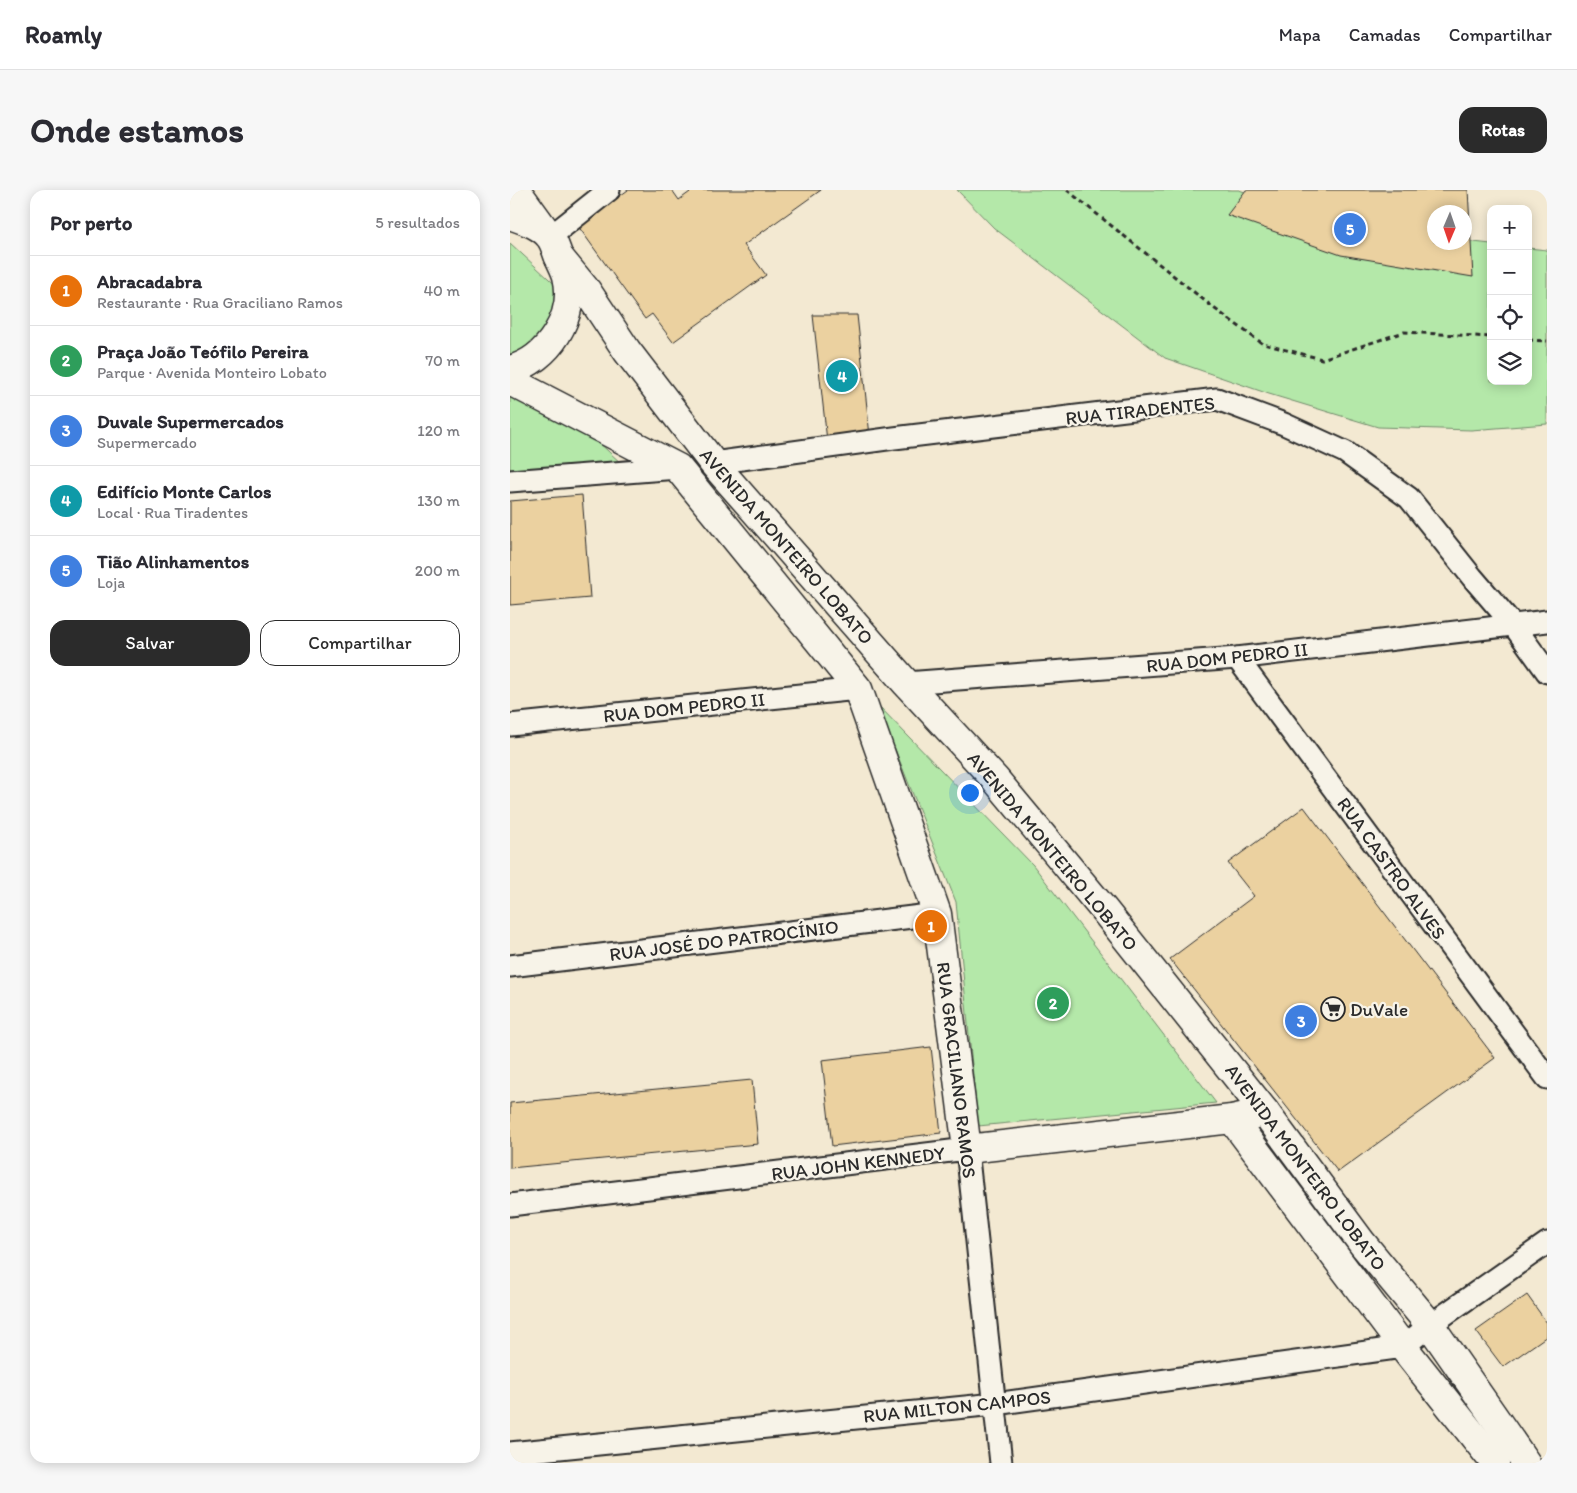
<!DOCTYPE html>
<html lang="pt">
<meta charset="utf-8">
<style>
:root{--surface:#fff;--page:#f7f7f7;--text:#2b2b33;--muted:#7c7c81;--line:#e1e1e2;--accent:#2b2b2b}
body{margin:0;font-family:Itim,sans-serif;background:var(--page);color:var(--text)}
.controls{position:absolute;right:15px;top:15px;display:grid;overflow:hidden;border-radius:10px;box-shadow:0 2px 12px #0003}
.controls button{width:45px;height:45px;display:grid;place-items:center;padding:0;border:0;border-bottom:1px solid var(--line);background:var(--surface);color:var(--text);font:25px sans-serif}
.compass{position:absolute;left:917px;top:15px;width:45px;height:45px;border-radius:50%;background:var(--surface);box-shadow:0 2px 12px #0003;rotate:182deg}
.you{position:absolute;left:459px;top:602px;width:18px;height:18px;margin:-12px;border:4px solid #fff;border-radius:50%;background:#1a73e8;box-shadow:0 0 0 8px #1a73e833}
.badge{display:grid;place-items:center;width:32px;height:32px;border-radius:50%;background:var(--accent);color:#fff;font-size:16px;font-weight:700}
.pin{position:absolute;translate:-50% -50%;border:2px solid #fff;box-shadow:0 1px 5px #0006}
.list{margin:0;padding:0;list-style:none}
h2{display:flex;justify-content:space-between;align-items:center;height:65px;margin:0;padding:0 20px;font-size:21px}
h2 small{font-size:16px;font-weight:400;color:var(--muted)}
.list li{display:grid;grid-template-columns:32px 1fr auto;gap:15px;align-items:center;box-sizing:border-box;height:70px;padding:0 20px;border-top:1px solid var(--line)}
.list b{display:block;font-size:19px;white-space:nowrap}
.list p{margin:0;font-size:16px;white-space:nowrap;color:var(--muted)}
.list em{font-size:16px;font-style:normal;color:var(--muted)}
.actions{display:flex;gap:10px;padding:15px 20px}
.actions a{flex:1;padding:11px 0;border:1px solid var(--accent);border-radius:15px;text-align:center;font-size:18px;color:var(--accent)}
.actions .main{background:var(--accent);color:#fff}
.icon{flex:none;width:28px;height:28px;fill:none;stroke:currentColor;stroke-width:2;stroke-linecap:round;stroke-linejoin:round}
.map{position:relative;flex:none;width:1037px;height:1273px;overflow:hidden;border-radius:15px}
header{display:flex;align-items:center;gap:30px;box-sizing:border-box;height:70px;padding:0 25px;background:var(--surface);border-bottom:1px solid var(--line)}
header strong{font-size:24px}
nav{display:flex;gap:28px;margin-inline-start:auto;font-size:18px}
.intro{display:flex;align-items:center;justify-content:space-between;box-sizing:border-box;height:120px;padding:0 30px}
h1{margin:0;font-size:35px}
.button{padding:12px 22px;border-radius:15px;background:var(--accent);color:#fff;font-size:18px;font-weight:700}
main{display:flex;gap:30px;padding:0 30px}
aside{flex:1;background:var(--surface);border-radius:15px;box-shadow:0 2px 12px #0003}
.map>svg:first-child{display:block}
</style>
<header>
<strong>Roamly</strong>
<nav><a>Mapa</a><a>Camadas</a><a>Compartilhar</a></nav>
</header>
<div class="intro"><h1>Onde estamos</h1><a class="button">Rotas</a></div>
<main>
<aside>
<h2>Por perto<small>5 resultados</small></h2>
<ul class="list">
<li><span class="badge" style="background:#e8710a">1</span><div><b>Abracadabra</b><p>Restaurante · Rua Graciliano Ramos</p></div><em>40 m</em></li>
<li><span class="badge" style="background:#2e9e5b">2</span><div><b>Praça João Teófilo Pereira</b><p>Parque · Avenida Monteiro Lobato</p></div><em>70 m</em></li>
<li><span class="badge" style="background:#3f7fe0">3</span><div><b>Duvale Supermercados</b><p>Supermercado</p></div><em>120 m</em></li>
<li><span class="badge" style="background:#0f9aa8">4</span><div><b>Edifício Monte Carlos</b><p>Local · Rua Tiradentes</p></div><em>130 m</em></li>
<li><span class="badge" style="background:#3f7fe0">5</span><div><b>Tião Alinhamentos</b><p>Loja</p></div><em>200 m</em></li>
</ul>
<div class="actions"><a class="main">Salvar</a><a>Compartilhar</a></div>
</aside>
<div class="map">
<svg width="1037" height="1273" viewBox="0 0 1037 1273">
<rect width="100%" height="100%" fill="#f3e9d2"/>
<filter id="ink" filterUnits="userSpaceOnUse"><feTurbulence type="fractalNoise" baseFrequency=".02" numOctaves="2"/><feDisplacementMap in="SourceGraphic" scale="10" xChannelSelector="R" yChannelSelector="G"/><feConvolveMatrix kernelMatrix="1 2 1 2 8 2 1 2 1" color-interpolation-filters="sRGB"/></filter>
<g filter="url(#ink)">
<g fill="#b4e8a9" stroke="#708a6a">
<path d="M 447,0 L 729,0 L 818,30 L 924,48 L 924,52 L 955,51 L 981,54 L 981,191 L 1018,191 L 1018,58 L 1037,60 L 1037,234 L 961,240 L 868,237 L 759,204 L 655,168 L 484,38 Z"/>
<path d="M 0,53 L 51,100 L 48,120 L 16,163 L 1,164 L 0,163 Z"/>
<path d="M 0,198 L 84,248 L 113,275 L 0,281 Z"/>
<path d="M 367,514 L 523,675 L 706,913 L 468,936 L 446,712 Z"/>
</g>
<g fill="#ebd1a0" stroke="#2b2b2b" fill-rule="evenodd">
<path d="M 118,0 L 162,0 L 169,10 L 180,2 L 178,0 L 311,0 L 234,55 L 256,85 L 163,152 L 142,124 L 135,129 L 68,36 Z"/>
<path d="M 736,0 L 958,0 L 963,87 L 831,65 L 717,25 ZM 924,22 L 954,22 L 954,52 L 924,52 Z"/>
<path d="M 303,125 L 347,125 L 360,246 L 317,251 Z"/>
<path d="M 72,305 L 80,408 L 0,415 L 0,311 Z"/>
<path d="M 794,617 L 985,868 L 828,982 L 660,769 L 744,706 L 718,673 Z"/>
<path d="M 421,857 L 431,943 L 322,956 L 312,870 Z"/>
<path d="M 242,890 L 248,954 L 0,978 L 0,913 Z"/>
<path d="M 1017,1105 L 1037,1133 L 1037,1146 L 993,1177 L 966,1141 Z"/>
</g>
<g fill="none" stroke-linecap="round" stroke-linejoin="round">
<g stroke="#2b2b2b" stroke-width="25">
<g id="minor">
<path d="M 40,47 L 99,0"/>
<path d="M 203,273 L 384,248 L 707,209 L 774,234 L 835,262 L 899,308 L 962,387 L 1004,436 L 1037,482"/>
<path d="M 0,291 L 168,278"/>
<path d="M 727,468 L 1037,888"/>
<path d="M 396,493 L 727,468 L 1037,431"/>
<path d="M 0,535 L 348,499"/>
<path d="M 0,776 L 427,724"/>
<path d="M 0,1015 L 457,959 L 491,1273"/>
<path d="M 0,1263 L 485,1214 L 893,1157 L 920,1135 L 1037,1053"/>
</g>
</g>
<g stroke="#2b2b2b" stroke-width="31">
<g id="major">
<path d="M 6,0 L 35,40"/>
<path d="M 0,25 C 14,30 31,35 40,47 C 44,52 46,60 48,65 C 51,72 55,79 57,86 C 67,126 38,170 0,180"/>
<path d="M 49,67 L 77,101 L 117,161 L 203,273 L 396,493 L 485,589 L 594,720 L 755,922 L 852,1053 L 920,1135 L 1016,1273"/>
<path d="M 0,191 L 168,278 L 348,499 L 427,724 L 457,959 L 722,929 L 755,922"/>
<path d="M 722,929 L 893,1157 L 985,1273"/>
</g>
</g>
<g stroke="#2b2b2b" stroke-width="3" stroke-dasharray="5 4" stroke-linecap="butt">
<path d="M 557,0 L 705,119 L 753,154 L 812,169 L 894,142 L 981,147"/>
<path d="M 1018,150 L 1037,151"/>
</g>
<use href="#minor" stroke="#f7f3e8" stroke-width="21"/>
<use href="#major" stroke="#f7f3e8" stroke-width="28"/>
</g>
</g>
<defs>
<g id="supermarket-ring" transform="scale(1.25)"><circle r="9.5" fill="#f7f3e8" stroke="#2b2b2b" stroke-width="1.5"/><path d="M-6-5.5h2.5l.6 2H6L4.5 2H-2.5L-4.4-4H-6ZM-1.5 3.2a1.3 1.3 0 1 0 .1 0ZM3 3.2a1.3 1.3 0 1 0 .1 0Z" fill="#2b2b2b"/></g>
</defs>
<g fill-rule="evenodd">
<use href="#supermarket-ring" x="823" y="819"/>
</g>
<g text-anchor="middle" stroke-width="4.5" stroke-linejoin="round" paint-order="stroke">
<g font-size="19" fill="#2b2b2b" stroke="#f7f3e8">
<text transform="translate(630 220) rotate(-6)" y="7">RUA TIRADENTES</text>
<text transform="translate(277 356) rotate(49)" y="7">AVENIDA MONTEIRO LOBATO</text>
<text transform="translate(717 467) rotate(-6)" y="7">RUA DOM PEDRO II</text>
<text transform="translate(174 517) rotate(-6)" y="7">RUA DOM PEDRO II</text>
<text transform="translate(543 661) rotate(50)" y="7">AVENIDA MONTEIRO LOBATO</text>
<text transform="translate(882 678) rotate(54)" y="7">RUA CASTRO ALVES</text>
<text transform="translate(214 750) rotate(-7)" y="7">RUA JOSÉ DO PATROCÍNIO</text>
<text transform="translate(447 880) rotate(83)" y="7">RUA GRACILIANO RAMOS</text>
<text transform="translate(348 973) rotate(-7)" y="7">RUA JOHN KENNEDY</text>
<text transform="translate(796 977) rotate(53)" y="7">AVENIDA MONTEIRO LOBATO</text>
<text transform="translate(447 1216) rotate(-6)" y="7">RUA MILTON CAMPOS</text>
</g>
<g font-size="19" fill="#2b2b2b" stroke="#f7f3e8" text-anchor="start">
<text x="840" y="826">DuVale</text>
</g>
</g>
</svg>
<div class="controls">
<button>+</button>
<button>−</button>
<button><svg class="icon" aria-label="locate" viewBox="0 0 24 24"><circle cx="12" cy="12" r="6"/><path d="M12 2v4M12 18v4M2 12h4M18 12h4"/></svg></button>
<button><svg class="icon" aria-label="layers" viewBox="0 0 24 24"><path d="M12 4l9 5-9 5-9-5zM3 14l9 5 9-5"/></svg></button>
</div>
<svg class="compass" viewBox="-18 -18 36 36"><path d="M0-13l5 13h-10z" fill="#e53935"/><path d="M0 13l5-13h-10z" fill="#7c7c81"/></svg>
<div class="you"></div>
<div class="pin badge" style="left:421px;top:736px;background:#e8710a">1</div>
<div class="pin badge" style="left:543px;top:813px;background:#2e9e5b">2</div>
<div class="pin badge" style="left:791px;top:831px;background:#3f7fe0">3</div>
<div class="pin badge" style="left:332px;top:186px;background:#0f9aa8">4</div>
<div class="pin badge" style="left:840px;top:39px;background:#3f7fe0">5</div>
</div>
</main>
